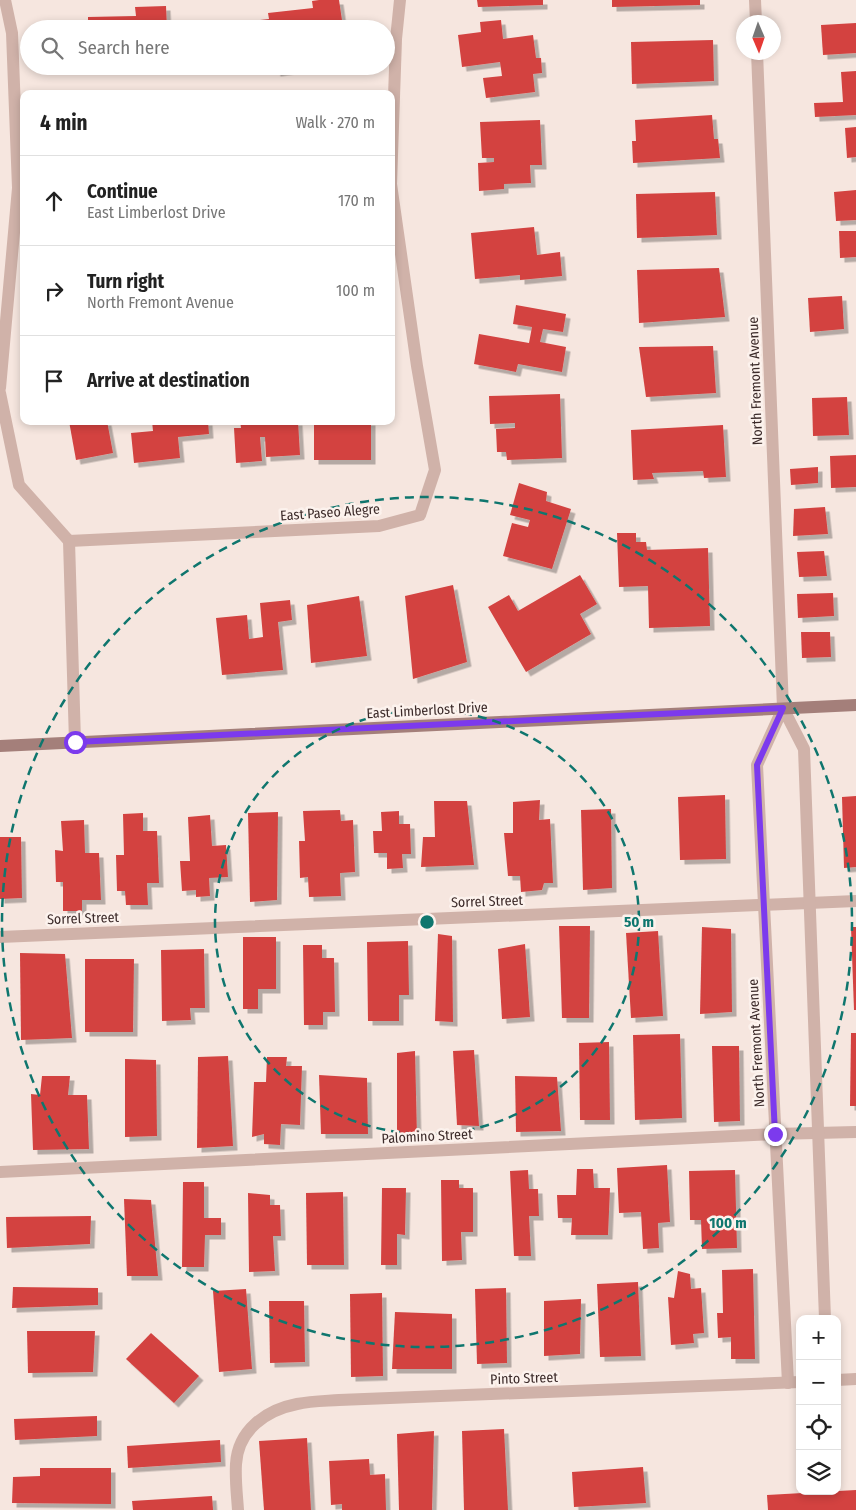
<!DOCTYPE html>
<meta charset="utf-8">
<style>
:root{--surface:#fff;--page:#f2f2f2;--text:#222;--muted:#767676;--line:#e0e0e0}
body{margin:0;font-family:"Fira Sans Condensed",sans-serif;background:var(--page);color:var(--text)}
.controls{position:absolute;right:15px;bottom:15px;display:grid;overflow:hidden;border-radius:10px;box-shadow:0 2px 8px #0003}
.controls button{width:45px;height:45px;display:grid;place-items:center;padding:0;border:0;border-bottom:1px solid var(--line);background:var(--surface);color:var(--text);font:25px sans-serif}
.compass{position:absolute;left:736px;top:15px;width:45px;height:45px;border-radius:50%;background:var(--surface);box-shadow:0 2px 8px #0003;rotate:178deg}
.stop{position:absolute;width:15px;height:15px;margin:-11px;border:4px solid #7c3aed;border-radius:50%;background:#fff}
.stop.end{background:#7c3aed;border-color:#fff;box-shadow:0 1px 5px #0008}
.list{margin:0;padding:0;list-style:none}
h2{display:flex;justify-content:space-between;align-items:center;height:65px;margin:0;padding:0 20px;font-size:21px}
h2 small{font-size:16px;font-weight:400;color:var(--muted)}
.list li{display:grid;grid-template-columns:32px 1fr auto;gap:15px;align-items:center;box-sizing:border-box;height:90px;padding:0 20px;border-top:1px solid var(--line)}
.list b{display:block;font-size:19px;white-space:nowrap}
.list p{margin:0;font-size:16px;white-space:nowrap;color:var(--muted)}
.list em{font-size:16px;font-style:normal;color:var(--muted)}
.icon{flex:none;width:28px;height:28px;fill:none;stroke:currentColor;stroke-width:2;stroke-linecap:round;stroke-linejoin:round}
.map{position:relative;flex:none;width:856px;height:1510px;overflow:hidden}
.search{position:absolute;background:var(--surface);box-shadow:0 2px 8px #0003;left:20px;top:20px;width:375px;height:55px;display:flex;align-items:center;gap:12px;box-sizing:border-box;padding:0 18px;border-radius:28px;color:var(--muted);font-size:19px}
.panel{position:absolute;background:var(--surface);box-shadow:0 2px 8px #0003;left:20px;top:90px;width:375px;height:335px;border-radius:10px}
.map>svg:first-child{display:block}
</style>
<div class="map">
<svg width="856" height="1510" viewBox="0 0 856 1510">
<defs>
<filter id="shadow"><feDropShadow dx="4.5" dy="4.5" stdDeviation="0" flood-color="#0004"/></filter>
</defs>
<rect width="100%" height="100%" fill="#f6e6df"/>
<g fill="#d34240" filter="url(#shadow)">
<path d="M 319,0 L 339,0 L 343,27 L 329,29 L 261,29 L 260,20 L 269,19 L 268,13 L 313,8 L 312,1 Z"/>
<path d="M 477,0 L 543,0 L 543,5 L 478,7 Z"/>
<path d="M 612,0 L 700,0 L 700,5 L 612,7 Z"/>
<path d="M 166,6 L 167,29 L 88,29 L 88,17 L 136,16 L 135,7 Z"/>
<path d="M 501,20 L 503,39 L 533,35 L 536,58 L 541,58 L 542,73 L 533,74 L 535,92 L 486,98 L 483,78 L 502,76 L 500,62 L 462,67 L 458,35 L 481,32 L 480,22 Z"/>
<path d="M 856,23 L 856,53 L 823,55 L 821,25 Z"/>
<path d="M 713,40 L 714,81 L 632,84 L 631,42 Z"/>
<path d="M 275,66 L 309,66 L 309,67 L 276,72 Z"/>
<path d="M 856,71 L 856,115 L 815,117 L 814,103 L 843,102 L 841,72 Z"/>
<path d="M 712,115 L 714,139 L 718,139 L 720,158 L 633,163 L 632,141 L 636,141 L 635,120 Z"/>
<path d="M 540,120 L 542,165 L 530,165 L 531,183 L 504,184 L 504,189 L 479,191 L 478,163 L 494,162 L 494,158 L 482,158 L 480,122 Z"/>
<path d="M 856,127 L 856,157 L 847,158 L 845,128 Z"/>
<path d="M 856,190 L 856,220 L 836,221 L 834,192 Z"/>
<path d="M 715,192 L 717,235 L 637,238 L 636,194 Z"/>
<path d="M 534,227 L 537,255 L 560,252 L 562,276 L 520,280 L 520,275 L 475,279 L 471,233 Z"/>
<path d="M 839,231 L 856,231 L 856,257 L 840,258 Z"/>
<path d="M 719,268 L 725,317 L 639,323 L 637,270 Z"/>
<path d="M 842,296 L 844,329 L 810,332 L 808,298 Z"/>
<path d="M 516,305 L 566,314 L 563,332 L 543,329 L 540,342 L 566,347 L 562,372 L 518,364 L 516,372 L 474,364 L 479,334 L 529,343 L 532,327 L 513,324 Z"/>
<path d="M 713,346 L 716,393 L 646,397 L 639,347 Z"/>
<path d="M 560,394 L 562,458 L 507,460 L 506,452 L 497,452 L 496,429 L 515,428 L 515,423 L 490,424 L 489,396 Z"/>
<path d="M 847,397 L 849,435 L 813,436 L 812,398 Z"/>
<path d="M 69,421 L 107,421 L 113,453 L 76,460 Z"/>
<path d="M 152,421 L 208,421 L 209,434 L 178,437 L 180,458 L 134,463 L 131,433 L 153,431 Z"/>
<path d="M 240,421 L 298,421 L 300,455 L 266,457 L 265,437 L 260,437 L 262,461 L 236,463 L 234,428 L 241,428 Z"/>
<rect x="314" y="421" width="57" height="39"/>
<path d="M 723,425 L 726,477 L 704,478 L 703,471 L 652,473 L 654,479 L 633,480 L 631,430 Z"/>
<path d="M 856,455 L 856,487 L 831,488 L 830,456 Z"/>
<path d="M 818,467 L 818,483 L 791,485 L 790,469 Z"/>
<path d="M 519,483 L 547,492 L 546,501 L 571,509 L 552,569 L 503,556 L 512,523 L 528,527 L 530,520 L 510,515 Z"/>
<path d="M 825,507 L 828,534 L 793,536 L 794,509 Z"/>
<path d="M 617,533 L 636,533 L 636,542 L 646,542 L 647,550 L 708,548 L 710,626 L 649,628 L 648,586 L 619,587 Z"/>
<path d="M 824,551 L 827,576 L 799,577 L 797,552 Z"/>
<path d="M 580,575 L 597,604 L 580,614 L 591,634 L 526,672 L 488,607 L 509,595 L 518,611 Z"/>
<path d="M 453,585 L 467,662 L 413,679 L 405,596 Z"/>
<path d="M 833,593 L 834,616 L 798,618 L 797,594 Z"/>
<path d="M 359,596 L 367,656 L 311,663 L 307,605 Z"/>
<path d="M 290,600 L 292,620 L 278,622 L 283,670 L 222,675 L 216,618 L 247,615 L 249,639 L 263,637 L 260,603 Z"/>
<path d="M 801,632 L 830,632 L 831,657 L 802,658 Z"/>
<path d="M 725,795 L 726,859 L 680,860 L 678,797 Z"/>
<path d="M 856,796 L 856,867 L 844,868 L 842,797 Z"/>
<path d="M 540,800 L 539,820 L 550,819 L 553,883 L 544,883 L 542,890 L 521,892 L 520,876 L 508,876 L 504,833 L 513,833 L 513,802 Z"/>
<path d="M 434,801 L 467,801 L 474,865 L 421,867 L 423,837 L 435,837 Z"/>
<path d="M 611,809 L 612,888 L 583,890 L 581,810 Z"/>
<path d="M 340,810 L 341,821 L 353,820 L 355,872 L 340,873 L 341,896 L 309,897 L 308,877 L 300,878 L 299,841 L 305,841 L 303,811 Z"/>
<path d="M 399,811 L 399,824 L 410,824 L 411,854 L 402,854 L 403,868 L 387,869 L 387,853 L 374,853 L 373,831 L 382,831 L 381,812 Z"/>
<path d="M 278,812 L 277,900 L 250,902 L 248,813 Z"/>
<path d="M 143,813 L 143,831 L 157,831 L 159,883 L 147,883 L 148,905 L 126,905 L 125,891 L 117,891 L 116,855 L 124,855 L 123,814 Z"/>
<path d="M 210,815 L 212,846 L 226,845 L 228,877 L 209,878 L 210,896 L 196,897 L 196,890 L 182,891 L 180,861 L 190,861 L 188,817 Z"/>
<path d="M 84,820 L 85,853 L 99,853 L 101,900 L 82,900 L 82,911 L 63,911 L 63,882 L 56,882 L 55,850 L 63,851 L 61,821 Z"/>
<path d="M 0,837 L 21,837 L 22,898 L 0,899 Z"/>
<path d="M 559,926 L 590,926 L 589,1018 L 562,1018 Z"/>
<path d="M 702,927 L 731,929 L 732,1012 L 700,1014 Z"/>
<path d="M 851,927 L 856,927 L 856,1010 L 854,1010 Z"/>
<path d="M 658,931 L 663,1016 L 631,1018 L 626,933 Z"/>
<path d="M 438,934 L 452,936 L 453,1022 L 435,1021 Z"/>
<path d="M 243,937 L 276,937 L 276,989 L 258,989 L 258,1009 L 243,1009 Z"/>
<path d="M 408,941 L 409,995 L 399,995 L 399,1021 L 368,1021 L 367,942 Z"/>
<path d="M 525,944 L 530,1017 L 502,1019 L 498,949 Z"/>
<path d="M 303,945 L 322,945 L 322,958 L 334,958 L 335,1012 L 323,1012 L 323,1025 L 304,1025 Z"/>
<path d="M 204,949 L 205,1008 L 190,1008 L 191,1020 L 162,1021 L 161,950 Z"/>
<path d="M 20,953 L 65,954 L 72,1038 L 21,1040 Z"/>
<path d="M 85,959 L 134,959 L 133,1032 L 85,1032 Z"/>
<path d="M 851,1033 L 856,1033 L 856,1106 L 850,1106 Z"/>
<path d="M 680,1034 L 682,1118 L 635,1120 L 633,1035 Z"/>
<path d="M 609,1042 L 610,1120 L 580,1120 L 579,1043 Z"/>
<path d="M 712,1046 L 739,1046 L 740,1121 L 714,1122 Z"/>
<path d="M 474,1050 L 479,1126 L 457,1125 L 453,1051 Z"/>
<path d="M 415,1051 L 417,1138 L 397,1138 L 397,1053 Z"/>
<path d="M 228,1056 L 233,1146 L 197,1148 L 198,1057 Z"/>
<path d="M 267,1057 L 287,1057 L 286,1066 L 302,1066 L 300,1125 L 281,1124 L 280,1145 L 264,1144 L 264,1134 L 252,1137 L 254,1082 L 266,1082 Z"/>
<path d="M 125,1059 L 156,1060 L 157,1136 L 125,1137 Z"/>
<path d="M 319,1075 L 367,1078 L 368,1134 L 321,1134 Z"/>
<path d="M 42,1076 L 70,1076 L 68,1095 L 87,1095 L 89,1149 L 33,1150 L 31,1094 L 40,1095 Z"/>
<path d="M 515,1076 L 557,1077 L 561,1131 L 516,1132 Z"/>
<path d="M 667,1165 L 670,1222 L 658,1223 L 659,1248 L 643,1249 L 641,1212 L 619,1213 L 617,1168 Z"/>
<path d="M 577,1169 L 593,1169 L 594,1188 L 610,1188 L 608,1235 L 571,1235 L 572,1218 L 558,1218 L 557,1195 L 576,1195 Z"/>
<path d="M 528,1170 L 529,1189 L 538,1189 L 539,1216 L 529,1216 L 531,1256 L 514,1256 L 510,1171 Z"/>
<path d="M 735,1170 L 737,1248 L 702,1249 L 701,1220 L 690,1220 L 689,1171 Z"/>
<path d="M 441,1180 L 459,1180 L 459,1188 L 473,1188 L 473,1232 L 461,1232 L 462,1260 L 442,1261 Z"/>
<path d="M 183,1182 L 204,1182 L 204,1218 L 221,1218 L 221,1235 L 205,1235 L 204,1267 L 182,1267 Z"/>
<path d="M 382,1188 L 406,1188 L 405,1235 L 397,1234 L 397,1265 L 381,1265 Z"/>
<path d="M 343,1192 L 344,1265 L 307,1265 L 306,1193 Z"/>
<path d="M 248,1193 L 270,1195 L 270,1205 L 280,1205 L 281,1236 L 273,1236 L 275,1271 L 249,1272 Z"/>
<path d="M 124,1199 L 151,1200 L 158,1276 L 127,1276 Z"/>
<path d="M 91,1216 L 90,1244 L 7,1248 L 6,1217 Z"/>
<path d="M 753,1269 L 755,1359 L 731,1359 L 731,1337 L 718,1338 L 717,1313 L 723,1313 L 722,1270 Z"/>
<path d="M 678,1271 L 690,1274 L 691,1289 L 701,1288 L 704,1333 L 693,1334 L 694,1343 L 671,1345 L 668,1297 L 674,1298 Z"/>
<path d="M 638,1282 L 641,1356 L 600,1357 L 597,1284 Z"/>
<path d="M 13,1287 L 98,1288 L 98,1305 L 12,1308 Z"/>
<path d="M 506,1288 L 507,1363 L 477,1364 L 475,1289 Z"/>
<path d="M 246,1289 L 252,1369 L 219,1372 L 213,1291 Z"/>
<path d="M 382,1293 L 383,1376 L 351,1377 L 350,1294 Z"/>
<path d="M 581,1299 L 580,1354 L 544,1356 L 544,1301 Z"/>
<path d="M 269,1301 L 304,1301 L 305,1362 L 270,1363 Z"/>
<path d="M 395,1312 L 452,1314 L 452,1369 L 392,1369 Z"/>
<path d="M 27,1331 L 95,1331 L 93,1372 L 28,1373 Z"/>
<path d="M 151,1333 L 199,1376 L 174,1403 L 126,1359 Z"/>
<path d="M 97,1416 L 97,1436 L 15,1440 L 14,1419 Z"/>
<path d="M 504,1429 L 508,1510 L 464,1510 L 462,1431 Z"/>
<path d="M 434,1431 L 432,1510 L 399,1510 L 397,1434 Z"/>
<path d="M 307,1438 L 311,1510 L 264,1510 L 259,1441 Z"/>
<path d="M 220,1440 L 221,1462 L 128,1468 L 127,1446 Z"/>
<path d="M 369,1459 L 370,1475 L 385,1474 L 386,1510 L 342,1510 L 342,1504 L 331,1505 L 329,1461 Z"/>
<path d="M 643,1467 L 646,1503 L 574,1507 L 572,1472 Z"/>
<path d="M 40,1468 L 111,1468 L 111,1504 L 12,1503 L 13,1477 L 40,1476 Z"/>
<path d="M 856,1490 L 856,1510 L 768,1510 L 767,1495 Z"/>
<path d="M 212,1496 L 213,1510 L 133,1510 L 132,1501 Z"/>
</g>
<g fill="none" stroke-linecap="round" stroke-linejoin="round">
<g stroke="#d0b2a9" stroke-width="12">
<path d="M 755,0 L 756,22"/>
<path d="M 757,52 L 783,708"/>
<path d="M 0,388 L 18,188 L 12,33 L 5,0"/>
<path d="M 0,393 L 19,485 L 69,541 L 379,526 L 420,515 L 435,470 L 417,366 L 391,184 L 396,39 L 400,0"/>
<path d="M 69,541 L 75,742"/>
<path d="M 0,937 L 856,901"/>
<path d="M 0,1172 L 775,1134 L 856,1132"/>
<path d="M 837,1380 L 856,1379"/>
<path d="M 788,1383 L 757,765 L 783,708 L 804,749 L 825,1319"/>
<path d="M 238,1510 C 237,1495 235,1479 236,1464 C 238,1430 266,1410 297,1404 C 311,1401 325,1401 339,1400 L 800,1382"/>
</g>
<path stroke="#a47f7a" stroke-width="12" d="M 0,746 L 856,705"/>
</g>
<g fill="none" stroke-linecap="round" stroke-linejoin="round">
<path stroke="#7c3aed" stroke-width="6" d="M 75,742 L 783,708 L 757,765 L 775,1134"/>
</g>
<g fill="none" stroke="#0f766e" stroke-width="2.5" stroke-dasharray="9 6">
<circle cx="427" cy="922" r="212"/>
<circle cx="427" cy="922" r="425"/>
</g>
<g text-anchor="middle" stroke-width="5" stroke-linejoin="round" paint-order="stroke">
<g font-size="14" fill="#3c2b2a" stroke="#fcf2ed">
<text transform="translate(755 381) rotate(-92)" y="5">North Fremont Avenue</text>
<text transform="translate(330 512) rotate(-4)" y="5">East Paseo Alegre</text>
<text transform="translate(427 710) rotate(-3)" y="5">East Limberlost Drive</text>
<text transform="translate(487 901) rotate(-2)" y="5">Sorrel Street</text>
<text transform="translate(83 918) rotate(-2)" y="5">Sorrel Street</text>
<text transform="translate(756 1043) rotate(-93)" y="5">North Fremont Avenue</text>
<text transform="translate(427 1136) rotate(-3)" y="5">Palomino Street</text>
<text transform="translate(524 1378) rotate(-2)" y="5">Pinto Street</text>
</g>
</g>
<circle cx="427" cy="922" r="8" fill="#0f766e" stroke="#fcf2ed" stroke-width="2.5"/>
<g font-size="15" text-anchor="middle" font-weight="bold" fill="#0f766e" stroke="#fcf2ed" stroke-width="5" stroke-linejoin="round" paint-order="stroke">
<text x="639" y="927">50 m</text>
<text x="728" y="1228">100 m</text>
</g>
</svg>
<div class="controls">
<button>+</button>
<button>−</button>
<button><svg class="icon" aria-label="locate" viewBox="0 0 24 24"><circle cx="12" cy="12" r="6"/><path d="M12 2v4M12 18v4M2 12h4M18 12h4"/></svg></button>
<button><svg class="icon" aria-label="layers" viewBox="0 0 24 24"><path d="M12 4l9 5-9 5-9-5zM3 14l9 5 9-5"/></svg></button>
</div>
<svg class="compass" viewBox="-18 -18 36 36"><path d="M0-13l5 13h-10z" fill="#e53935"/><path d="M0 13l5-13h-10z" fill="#767676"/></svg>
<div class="stop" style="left:75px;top:742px"></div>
<div class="stop end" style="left:775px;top:1134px"></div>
<div class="search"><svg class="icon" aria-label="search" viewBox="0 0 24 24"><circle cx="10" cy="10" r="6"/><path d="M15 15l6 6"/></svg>Search here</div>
<section class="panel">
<h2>4 min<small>Walk · 270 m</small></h2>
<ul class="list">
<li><svg class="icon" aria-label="ahead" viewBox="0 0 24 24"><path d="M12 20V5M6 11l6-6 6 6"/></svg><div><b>Continue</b><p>East Limberlost Drive</p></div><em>170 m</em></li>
<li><svg class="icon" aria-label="right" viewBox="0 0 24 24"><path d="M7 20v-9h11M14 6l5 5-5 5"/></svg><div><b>Turn right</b><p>North Fremont Avenue</p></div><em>100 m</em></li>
<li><svg class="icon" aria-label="arrive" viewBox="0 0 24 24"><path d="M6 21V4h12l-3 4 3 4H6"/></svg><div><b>Arrive at destination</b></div></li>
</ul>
</section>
</div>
